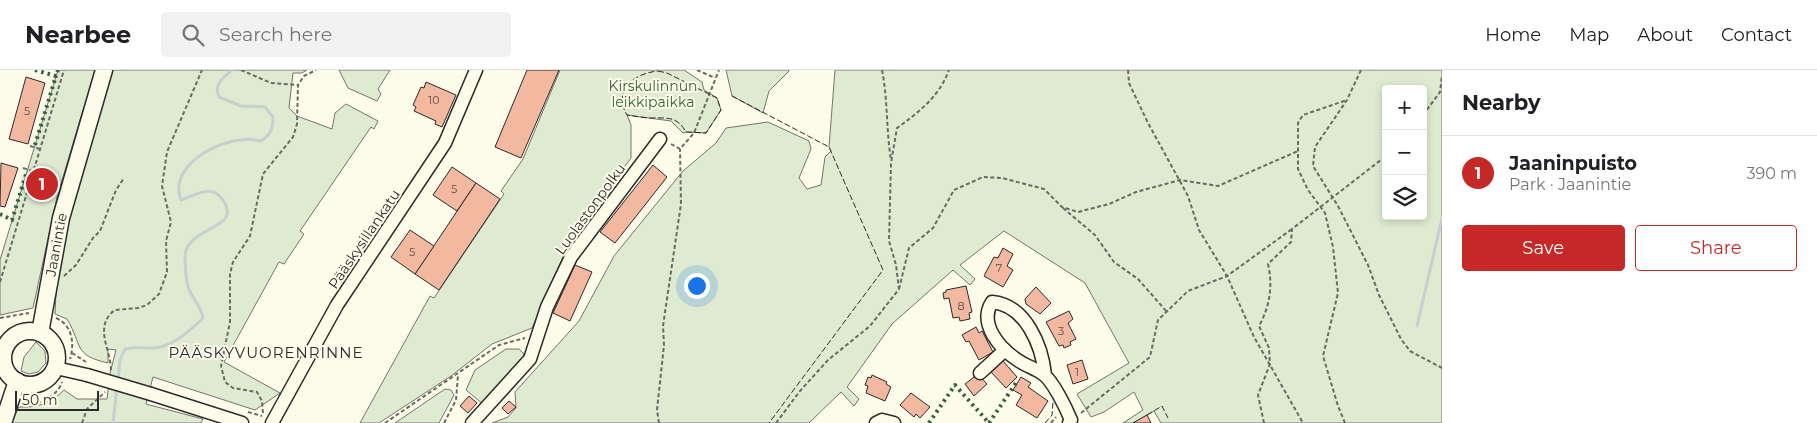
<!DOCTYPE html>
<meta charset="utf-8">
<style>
:root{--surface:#fff;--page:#f2f2f2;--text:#202124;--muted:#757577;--line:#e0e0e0;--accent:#c62828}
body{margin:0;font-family:Montserrat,sans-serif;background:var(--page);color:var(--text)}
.controls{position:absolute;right:15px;top:15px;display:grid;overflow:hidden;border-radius:5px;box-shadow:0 2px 8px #0003}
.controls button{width:45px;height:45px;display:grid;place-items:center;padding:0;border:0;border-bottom:1px solid var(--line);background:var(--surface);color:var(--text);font:25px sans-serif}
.scale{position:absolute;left:15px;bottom:12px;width:84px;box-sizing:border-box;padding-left:5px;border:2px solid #2b2b2b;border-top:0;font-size:14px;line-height:18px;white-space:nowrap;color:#2b2b2b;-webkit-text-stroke:4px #fdfbea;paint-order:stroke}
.you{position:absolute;left:696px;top:215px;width:18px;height:18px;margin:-12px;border:4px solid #fff;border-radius:50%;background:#1a73e8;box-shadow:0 0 0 8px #1a73e833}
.badge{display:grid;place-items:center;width:32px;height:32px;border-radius:50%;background:var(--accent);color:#fff;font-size:16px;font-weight:700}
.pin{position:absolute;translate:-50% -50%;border:2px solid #fff;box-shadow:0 1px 5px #0006}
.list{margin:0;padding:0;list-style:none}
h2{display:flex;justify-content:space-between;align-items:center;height:65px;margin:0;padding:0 20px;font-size:21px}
h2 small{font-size:16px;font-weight:400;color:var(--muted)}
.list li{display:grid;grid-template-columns:32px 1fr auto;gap:15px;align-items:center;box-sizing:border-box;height:75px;padding:0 20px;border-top:1px solid var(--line)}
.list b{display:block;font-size:19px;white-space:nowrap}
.list p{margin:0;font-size:16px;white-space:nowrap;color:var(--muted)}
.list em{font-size:16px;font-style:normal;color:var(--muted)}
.actions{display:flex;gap:10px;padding:15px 20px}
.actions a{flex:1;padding:11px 0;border:1px solid var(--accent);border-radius:5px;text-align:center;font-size:18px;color:var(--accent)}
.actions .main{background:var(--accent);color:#fff}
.icon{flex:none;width:28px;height:28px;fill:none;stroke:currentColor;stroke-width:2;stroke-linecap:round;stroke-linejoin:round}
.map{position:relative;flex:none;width:1442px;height:353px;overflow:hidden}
header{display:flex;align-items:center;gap:30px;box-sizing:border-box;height:70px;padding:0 25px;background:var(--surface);border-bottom:1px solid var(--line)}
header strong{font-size:24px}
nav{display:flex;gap:28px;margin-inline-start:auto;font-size:18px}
.search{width:350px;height:45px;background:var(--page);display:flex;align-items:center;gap:12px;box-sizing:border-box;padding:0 18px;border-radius:5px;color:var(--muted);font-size:19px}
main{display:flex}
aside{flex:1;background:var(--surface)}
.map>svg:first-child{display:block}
</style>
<header>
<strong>Nearbee</strong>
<div class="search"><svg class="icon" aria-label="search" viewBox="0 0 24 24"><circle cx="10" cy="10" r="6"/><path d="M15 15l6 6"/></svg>Search here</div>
<nav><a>Home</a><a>Map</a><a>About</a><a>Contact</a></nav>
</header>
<main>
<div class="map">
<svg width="1442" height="353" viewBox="0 0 1442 353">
<rect width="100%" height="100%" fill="#fdfbea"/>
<g fill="#deebd1" stroke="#74746e" fill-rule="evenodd">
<path d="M 58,0 L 95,0 L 57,127 L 33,238 L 0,245 L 0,190 Z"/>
<path d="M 112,0 L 307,0 L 302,3 L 293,3 L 289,38 L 297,46 L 332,59 L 335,43 L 346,34 L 378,51 L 374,59 L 371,57 L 300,161 L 304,164 L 284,194 L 279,192 L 224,292 L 280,323 L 255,340 L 153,307 L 146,334 L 203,349 L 201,353 L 11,353 L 19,337 C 36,338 52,333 64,320 L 77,329 L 107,329 L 110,303 L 116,280 L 108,279 L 108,293 C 73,285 83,276 67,249 L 55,244 C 57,160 88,80 112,0 Z"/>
<path d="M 339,0 L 390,0 L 378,19 L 381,24 L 377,31 L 348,18 Z"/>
<path d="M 560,0 L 684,0 L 702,12 L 704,20 L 717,28 L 721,40 L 706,63 L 686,62 L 683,63 L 671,51 L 627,45 L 631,55 L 631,88 L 570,171 L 532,258 L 492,274 L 451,306 L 379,353 L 360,353 L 430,226 L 434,228 L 504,124 L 501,121 L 523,89 Z"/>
<path d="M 726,0 L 789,0 L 789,1 L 769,21 L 763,43 L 732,26 Z"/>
<path d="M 835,0 L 1442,0 L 1442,353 L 1161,353 L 1154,341 L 1133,353 L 1123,353 L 1143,340 L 1134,322 L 1104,342 L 1091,347 L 1077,324 L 1129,293 L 1085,213 L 1004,161 L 960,195 L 975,209 L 970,215 L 953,200 L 892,254 L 847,317 L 859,329 L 854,336 L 841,322 L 809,353 L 492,353 L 508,347 L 516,338 L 515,322 L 579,251 L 614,186 L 683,101 L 716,73 L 726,58 L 768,52 L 809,71 L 811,79 L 799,108 L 807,119 L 821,115 L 825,87 L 831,81 L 829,77 ZM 1386,19 L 1423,19 L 1423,146 L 1386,146 Z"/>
<path d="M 36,272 L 45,281 L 46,293 L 38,302 L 29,304 L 21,301 L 24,287 Z"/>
<path d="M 506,279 L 519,279 L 524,284 L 519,298 L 484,335 L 466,320 L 475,300 Z"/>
<path d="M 445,319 L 451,320 L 454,325 L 439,353 L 395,353 Z"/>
</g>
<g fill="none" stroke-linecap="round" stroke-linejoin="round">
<g stroke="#c7d0d0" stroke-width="3">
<path d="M 1417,256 L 1442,148"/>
<path d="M 118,310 L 120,290 L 125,279 C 136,276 142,278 153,278 C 171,278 191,260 203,248 C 201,235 192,229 188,217 C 186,209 185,195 185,186 C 187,155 245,160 222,129 C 211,113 195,126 181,130 C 166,92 231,62 261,71 C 271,64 273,59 273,47 L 265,37 L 241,36 L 219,27 C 213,14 223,8 232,0"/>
<path d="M 113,353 L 117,317"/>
</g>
</g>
<g fill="#f2b8a0" stroke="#2b2b2b">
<path d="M 527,0 L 559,0 L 521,88 L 495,77 Z"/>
<path d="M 26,7 L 45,13 L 28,74 L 9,69 Z"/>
<path d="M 426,12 L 456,25 L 442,57 L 435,54 L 436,51 L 414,41 L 416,37 L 413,35 L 421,17 L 424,18 Z"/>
<path d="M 1,93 L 18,98 L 5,137 L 0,136 Z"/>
<path d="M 653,95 L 667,107 L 615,173 L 600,162 Z"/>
<path d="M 452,97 L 476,113 L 457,141 L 433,125 Z"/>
<path d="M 476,113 L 500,129 L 439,220 L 415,204 Z"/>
<path d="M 410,160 L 434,176 L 415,204 L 391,187 Z"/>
<path d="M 1003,178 L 1013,184 L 1007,196 L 1013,200 L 1003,217 L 984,206 L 994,187 L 998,188 Z"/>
<path d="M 575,195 L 592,202 L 570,251 L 553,243 Z"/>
<path d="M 966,216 L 972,242 L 969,243 L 970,249 L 960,251 L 959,247 L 953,248 L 949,228 L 944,229 L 943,223 L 946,222 L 946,220 Z"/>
<path d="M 1036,217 L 1051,233 L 1040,244 L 1026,234 L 1025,229 Z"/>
<path d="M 1069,241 L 1073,249 L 1068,253 L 1076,269 L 1070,272 L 1071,275 L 1064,278 L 1063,275 L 1059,276 L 1046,252 Z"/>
<path d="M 976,257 L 979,263 L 982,261 L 993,282 L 979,290 L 969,271 L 966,272 L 962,265 Z"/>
<path d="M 1082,290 L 1088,309 L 1073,314 L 1067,295 Z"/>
<path d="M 1003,291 L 1017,307 L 1006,318 L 991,302 Z"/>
<path d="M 978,304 L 987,314 L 974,326 L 965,314 Z"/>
<path d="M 872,305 L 887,312 L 886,314 L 891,317 L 885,331 L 866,323 L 868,316 L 865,315 L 868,307 L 871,308 Z"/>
<path d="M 1021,307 L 1031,313 L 1028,317 L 1048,331 L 1037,348 L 1016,335 L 1022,325 L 1013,320 Z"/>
<path d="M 911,323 L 930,337 L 920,348 L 916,344 L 914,347 L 900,335 Z"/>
<path d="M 469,326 L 477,333 L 468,343 L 460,336 Z"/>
<path d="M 509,331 L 516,337 L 508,344 L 502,338 Z"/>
<path d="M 1147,345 L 1151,353 L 1133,353 Z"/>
</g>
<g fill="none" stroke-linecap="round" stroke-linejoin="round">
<g stroke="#2b2b2b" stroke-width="15">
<g id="minor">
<path d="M 0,276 L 6,278"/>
<path d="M 56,298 L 87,305"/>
<path d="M 980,303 L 1005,280"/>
<path d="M 1045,305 C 1042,276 1026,235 992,232 C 978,254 1000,279 1019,291 C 1027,296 1036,299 1043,304 C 1053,311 1066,338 1071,350 L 1069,353"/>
<path d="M 151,324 L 242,353"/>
<path d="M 272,353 L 337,235 L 445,73 L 476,0"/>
<path d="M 472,353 L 530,289 L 547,237 L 571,187 L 660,69"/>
<path d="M 876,353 L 882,350 L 894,353"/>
</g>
</g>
<g stroke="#2b2b2b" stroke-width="19">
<g id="major">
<circle cx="30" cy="288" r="27"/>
<path id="s1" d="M 40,263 L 61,148 L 104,0"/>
<path d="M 3,353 L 17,311"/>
</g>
</g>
<g stroke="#6a6964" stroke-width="2" stroke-dasharray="4 2.5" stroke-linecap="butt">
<path d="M 241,0 L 271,13 L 298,15"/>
<path d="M 697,0 L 715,8"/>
<path d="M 882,0 C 888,30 886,60 891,90"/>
<path d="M 1128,0 L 1129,13 L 1148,53 L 1188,126 L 1199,160 L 1227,206 L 1254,267 L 1303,353"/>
<path d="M 1361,0 L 1347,30 L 1315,77 L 1313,96 L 1338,136 L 1368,195 L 1379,225 L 1401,269 L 1410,281 L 1442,298"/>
<path d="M 1423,45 L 1440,22 L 1442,5"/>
<path d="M 671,74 L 680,79 L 694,63 L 719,0"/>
<path d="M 30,76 L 40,79"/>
<path d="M 23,98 L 33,101"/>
<path d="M 1063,138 L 1095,165 L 1114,192 L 1138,209 L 1167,242"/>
<path d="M 64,206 L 76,195 L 93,168 L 100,161 L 116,120 L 124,108"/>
<path d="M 0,212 L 64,0"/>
<path d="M 899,219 L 909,178 L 933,158 L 954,120 L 983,107 L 1002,108 L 1044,119 L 1062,137 L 1078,142 L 1109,134 L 1136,122 L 1180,110 L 1218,116 L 1298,81"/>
<path d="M 0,248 L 29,243"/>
<path d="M 56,248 C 72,255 75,273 70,289"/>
<path d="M 72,283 L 86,292"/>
<path d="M 111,300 C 111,280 93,256 115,240 L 138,238 L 147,235 L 159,224 L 167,202 L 166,171 L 171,152 L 162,116 L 167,82 L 202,0"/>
<path d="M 24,333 C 38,336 58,326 62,312"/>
<path d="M 248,342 L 262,346"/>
<path d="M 263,343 L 262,331 L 257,322 L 233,318 L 225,312 L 221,296 L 230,252 L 230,204 L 233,192 L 250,166 L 263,104 L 293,67 L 297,54 L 298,15 L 304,6 L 316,0"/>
<path d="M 1081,343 L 1150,287 L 1158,250 L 1188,221 L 1227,206 L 1292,159"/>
<path d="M 82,353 L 87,339 L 105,322"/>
<path d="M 385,353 L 499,275 L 525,268"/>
<path d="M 444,353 L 456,330 L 458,305"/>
<path d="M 659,353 L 657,340 L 664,275 L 663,256 L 681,134 L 680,79"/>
<path d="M 776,353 L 800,321 L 828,290 L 870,256 L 899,219 L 896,195 L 889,171 L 891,93 L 897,58 C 919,42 939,27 949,0"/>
<path d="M 1051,353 L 1056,347"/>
<path d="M 1264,353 L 1258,325 L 1270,294 L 1269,278 L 1259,256 C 1270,236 1273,216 1268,194 L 1291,172 L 1292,159 L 1386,86"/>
<path d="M 1345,353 L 1338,336 L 1323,286 L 1338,223 L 1333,177 L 1325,143 L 1308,120 L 1298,99 L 1298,53 L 1303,45 L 1347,30"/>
</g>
<use href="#minor" stroke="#fdfbea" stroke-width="12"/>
<use href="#major" stroke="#fdfbea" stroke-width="16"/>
<g stroke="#2b2b2b" stroke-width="15" stroke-linecap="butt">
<path id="minor-bridge" d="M 87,305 L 151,324"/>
</g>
<use href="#minor-bridge" stroke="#fdfbea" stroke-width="12"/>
<g stroke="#34623c" stroke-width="4" stroke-dasharray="2.5 4" stroke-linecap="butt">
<path d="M 35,0 L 56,6 L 58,0"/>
<path d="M 35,75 L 56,6"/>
<path d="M 0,144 L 12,150 L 27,101"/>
<path d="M 929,353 L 955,315 L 989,353"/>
<path d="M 989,353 L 1018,310"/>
</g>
<g stroke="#2b2b2b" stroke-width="1" stroke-dasharray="6 2.5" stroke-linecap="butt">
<path d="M 658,1 L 667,3 L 717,28 L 721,40 L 706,63 L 686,62 C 677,46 667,48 651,48 C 643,48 635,46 627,45 C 612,20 635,3 658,1 Z"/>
<path d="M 732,26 L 829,77 L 883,200 L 769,353"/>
<path d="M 1147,345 L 1162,336 L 1168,348"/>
<path d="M 1045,353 L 1052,345 L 1053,332"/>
</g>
</g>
<g text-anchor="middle" stroke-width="4" stroke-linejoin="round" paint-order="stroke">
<g font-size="11" fill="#5d4e48">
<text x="434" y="34">10</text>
<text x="27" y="45">5</text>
<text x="454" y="123">5</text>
<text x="412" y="186">5</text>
<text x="999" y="202">7</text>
<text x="961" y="240">8</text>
<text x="1061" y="265">3</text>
<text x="1077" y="306">1</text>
</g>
<g font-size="14" fill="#34623c" stroke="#fdfbea">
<text x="653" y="21">Kirskulinnun<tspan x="653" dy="16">leikkipaikka</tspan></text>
</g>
<g font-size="14" fill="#2b2b2b" stroke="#fdfbea">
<text transform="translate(590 139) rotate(-54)" y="5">Luolastonpolku</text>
<text transform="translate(364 169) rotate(-56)" y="5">Pääskysillankatu</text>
<text dy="5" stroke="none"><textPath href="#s1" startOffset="90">Jaanintie</textPath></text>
</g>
<g font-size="15" letter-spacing="1" fill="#2b2b2b" stroke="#fdfbea">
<text x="266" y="288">PÄÄSKYVUORENRINNE</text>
</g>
</g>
</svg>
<div class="controls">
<button>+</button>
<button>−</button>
<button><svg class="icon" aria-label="layers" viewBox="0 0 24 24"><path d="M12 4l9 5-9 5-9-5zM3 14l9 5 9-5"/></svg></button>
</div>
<div class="scale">50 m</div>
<div class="you"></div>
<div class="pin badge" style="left:42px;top:114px">1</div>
</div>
<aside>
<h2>Nearby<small></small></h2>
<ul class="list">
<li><span class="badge">1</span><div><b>Jaaninpuisto</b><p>Park · Jaanintie</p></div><em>390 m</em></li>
</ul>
<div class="actions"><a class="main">Save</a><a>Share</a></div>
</aside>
</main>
